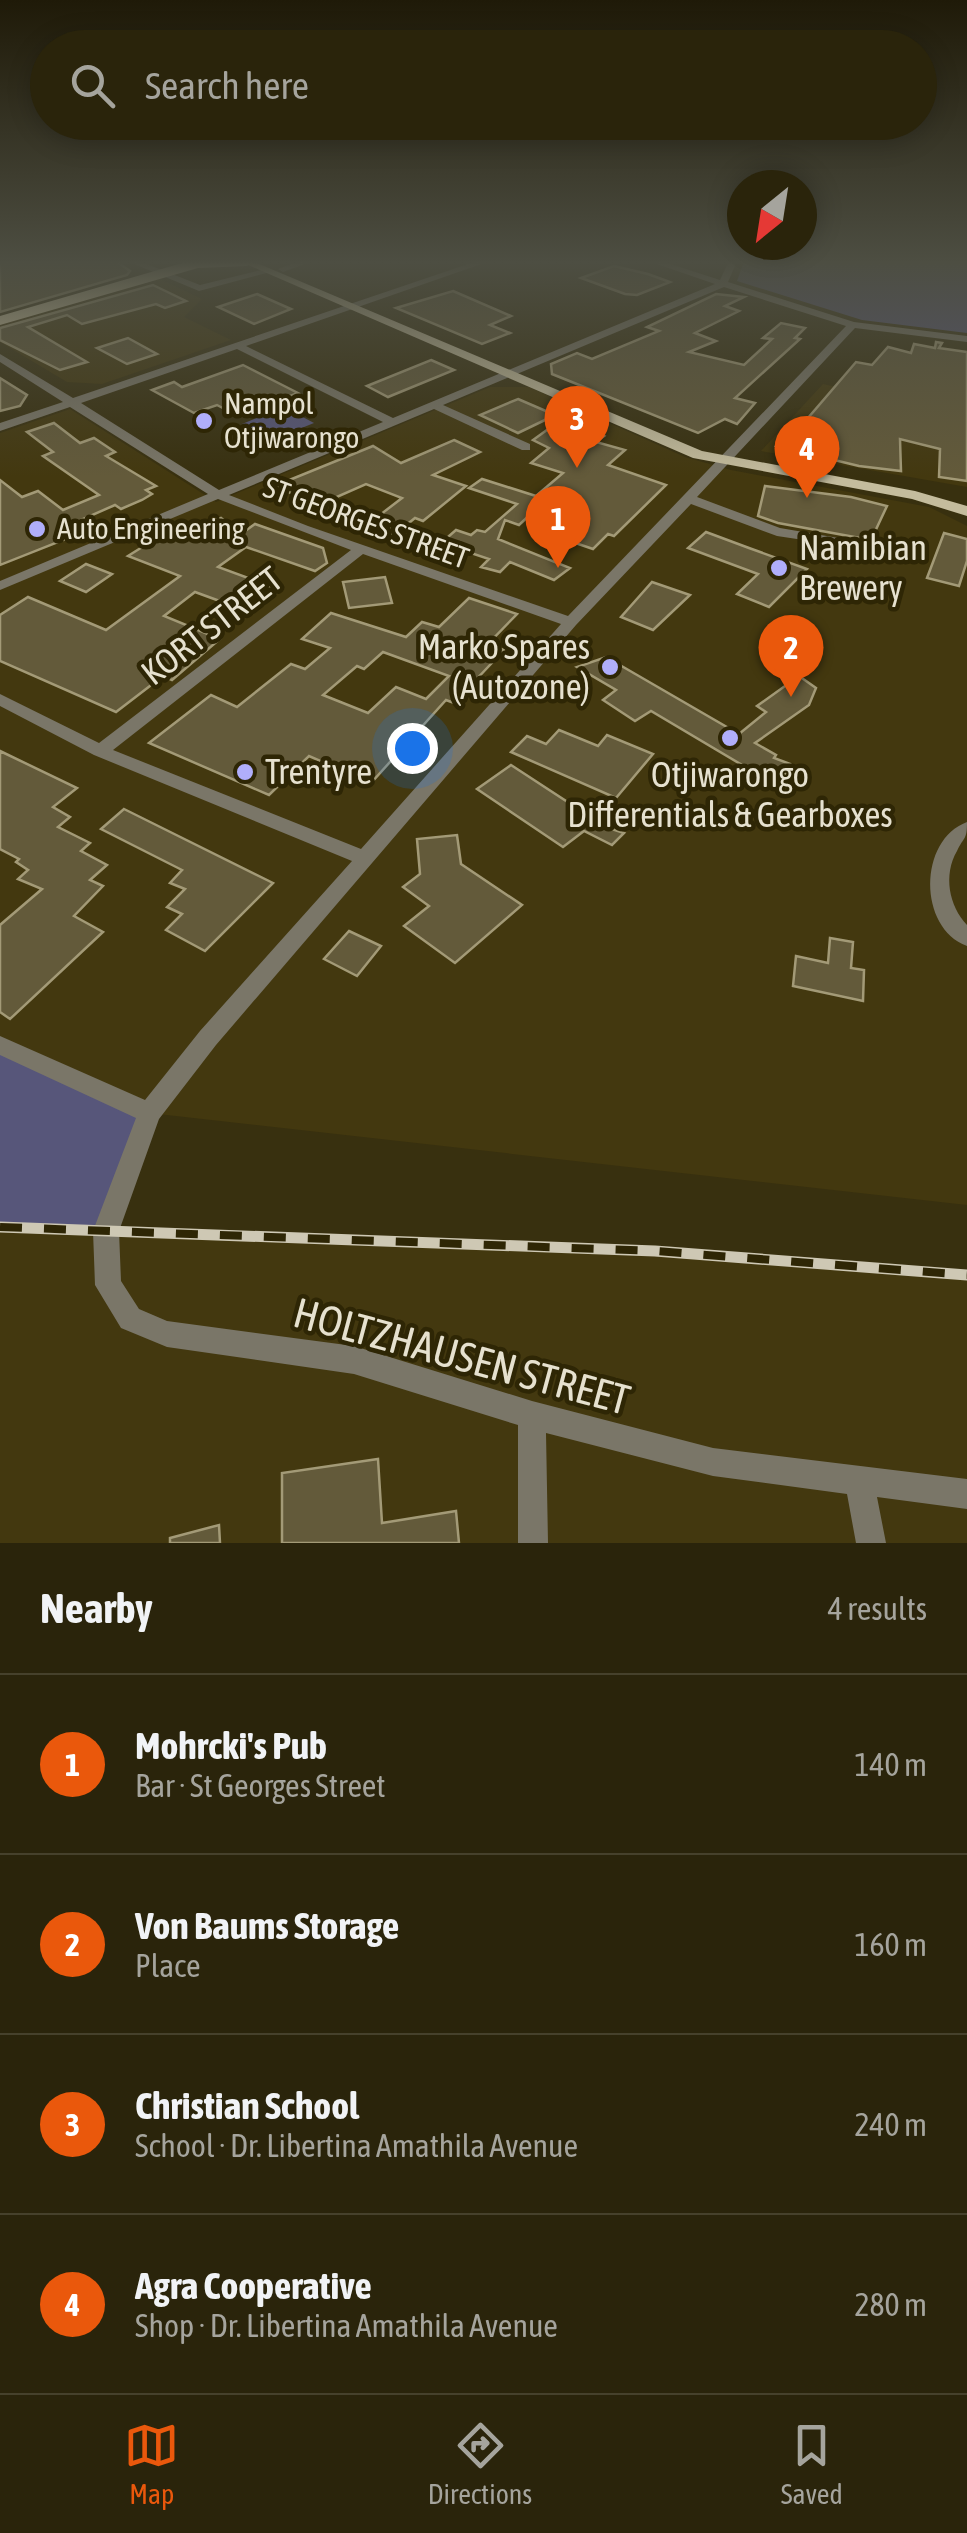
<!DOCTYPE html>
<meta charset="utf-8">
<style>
:root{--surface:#2a240b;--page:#363019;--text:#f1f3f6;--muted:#a5a49d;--line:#46412c;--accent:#ea580c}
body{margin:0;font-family:"Asap Condensed",sans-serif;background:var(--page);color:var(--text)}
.compass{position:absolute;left:727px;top:170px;width:90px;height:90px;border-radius:50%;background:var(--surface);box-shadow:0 5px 25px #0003;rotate:210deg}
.you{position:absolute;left:412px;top:748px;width:35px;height:35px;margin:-25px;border:8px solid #fff;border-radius:50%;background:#1a73e8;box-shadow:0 0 0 15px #1a73e833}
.badge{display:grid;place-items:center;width:65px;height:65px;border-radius:50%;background:var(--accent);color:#fff;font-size:32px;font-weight:700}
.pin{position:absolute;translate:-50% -82px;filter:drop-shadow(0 2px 5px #0008)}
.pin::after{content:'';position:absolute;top:52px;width:35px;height:30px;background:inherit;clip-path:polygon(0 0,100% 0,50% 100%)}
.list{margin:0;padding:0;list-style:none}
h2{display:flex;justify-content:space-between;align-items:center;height:130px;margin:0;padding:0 40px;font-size:42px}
h2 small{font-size:32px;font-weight:400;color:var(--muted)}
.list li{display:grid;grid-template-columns:65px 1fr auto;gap:30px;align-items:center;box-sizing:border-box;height:180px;padding:0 40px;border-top:2px solid var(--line)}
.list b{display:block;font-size:38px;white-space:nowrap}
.list p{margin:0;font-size:32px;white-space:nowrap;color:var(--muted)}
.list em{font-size:32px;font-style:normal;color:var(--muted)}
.icon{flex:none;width:55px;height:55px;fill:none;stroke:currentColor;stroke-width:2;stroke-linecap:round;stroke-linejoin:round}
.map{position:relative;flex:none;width:967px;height:1543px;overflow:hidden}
.search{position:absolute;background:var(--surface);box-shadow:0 5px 25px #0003;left:30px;right:30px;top:30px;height:110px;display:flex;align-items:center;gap:25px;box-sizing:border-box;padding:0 35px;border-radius:55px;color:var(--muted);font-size:38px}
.sheet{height:850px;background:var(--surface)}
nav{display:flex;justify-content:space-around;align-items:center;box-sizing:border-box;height:140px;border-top:2px solid var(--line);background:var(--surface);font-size:28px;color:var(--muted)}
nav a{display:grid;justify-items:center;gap:5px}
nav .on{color:var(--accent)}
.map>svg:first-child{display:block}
</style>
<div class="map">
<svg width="967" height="1543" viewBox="0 0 967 1543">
<rect width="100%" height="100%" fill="#38300f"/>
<g fill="#43380f">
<path d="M 158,278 L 202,299 L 184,317 L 231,340 L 102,384 L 67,382 L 0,342 L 0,324 Z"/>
<path d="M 823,384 L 942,411 L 967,385 L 967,487 L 761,451 Z"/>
<path d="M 490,387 L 529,387 L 685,457 L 731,470 L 929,507 L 967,526 L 967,1205 L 149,1113 L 0,1045 L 0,433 L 70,409 L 216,502 Z"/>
<path d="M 0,1226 L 655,1251 L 967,1275 L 967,1543 L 0,1543 Z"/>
</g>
<g fill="#57567a">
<path d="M 744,261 L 967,261 L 967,333 L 862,320 L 737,281 Z"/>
<path d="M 284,407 L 314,423 L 272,440 L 242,424 Z"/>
<path d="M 0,1045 L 149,1113 L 106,1231 L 0,1227 Z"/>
</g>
<g fill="#635a3a" stroke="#a39a77" stroke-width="2.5" fill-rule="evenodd">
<path d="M 0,261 L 116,261 L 130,271 L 127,275 L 0,312 Z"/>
<path d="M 614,266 L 648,274 L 670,282 L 637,295 L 625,294 L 581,278 Z"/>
<path d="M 153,285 L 186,301 L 165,308 L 156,304 L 82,324 L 67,315 L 28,327 L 87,362 L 60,370 L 0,340 L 0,328 Z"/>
<path d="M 453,291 L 511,316 L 490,325 L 510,333 L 482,344 L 396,308 Z"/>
<path d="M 257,294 L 291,309 L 254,324 L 218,307 Z"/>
<path d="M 716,294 L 744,297 L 725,306 L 739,311 L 695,333 L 716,341 L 689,352 L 744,365 L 772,339 L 763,338 L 781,323 L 805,328 L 795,338 L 800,339 L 735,398 L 755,403 L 737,424 L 725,419 L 698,433 L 552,374 L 551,364 L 577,353 L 592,359 L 659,331 L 647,327 Z"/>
<path d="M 128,338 L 157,354 L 127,364 L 97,348 Z"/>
<path d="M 936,342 L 942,343 L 939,348 L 967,352 L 967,481 L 939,477 L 940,449 L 900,439 L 901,471 L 859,466 L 776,446 L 787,431 L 795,433 L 856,362 L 872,365 L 888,347 L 911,353 L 914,344 L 935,348 Z"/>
<path d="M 431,360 L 454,370 L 388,397 L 367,386 Z"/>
<path d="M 243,365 L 298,393 L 238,416 L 217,405 L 194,413 L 152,390 L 174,382 L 182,387 Z"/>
<path d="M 0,378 L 27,395 L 20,406 L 0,411 Z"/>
<path d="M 518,399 L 604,436 L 596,442 L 625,450 L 608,465 L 666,485 L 614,536 L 608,534 L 593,549 L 549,534 L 566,520 L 535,510 L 519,525 L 505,520 L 498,539 L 570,568 L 554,580 L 510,562 L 500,572 L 481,567 L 489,559 L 441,543 L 456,530 L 471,535 L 477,530 L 485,532 L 517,504 L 469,488 L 482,479 L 536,496 L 563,473 L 531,463 L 549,448 L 533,440 L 551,427 L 547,419 L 518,433 L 480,415 Z"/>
<path d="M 54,423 L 80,443 L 94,438 L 115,452 L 106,456 L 156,486 L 146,490 L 152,494 L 142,500 L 121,509 L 115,505 L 74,523 L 86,531 L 0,565 L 0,480 L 22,497 L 38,491 L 63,510 L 99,495 L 43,456 L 53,452 L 27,432 Z"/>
<path d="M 454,440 L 480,452 L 433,475 L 466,486 L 423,521 L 415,518 L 394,535 L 374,528 L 380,524 L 372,521 L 402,498 L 366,484 L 314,507 L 277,485 L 373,446 L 401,463 Z"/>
<path d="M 765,486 L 851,497 L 887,506 L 871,540 L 778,523 L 758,516 Z"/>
<path d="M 221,518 L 241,534 L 255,524 L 323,548 L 327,563 L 315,571 L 246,547 L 218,567 L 281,590 L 247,611 L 195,592 L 164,616 L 220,639 L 172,680 L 163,676 L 116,712 L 0,661 L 0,615 L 28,597 L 106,630 L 180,576 L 128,556 L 155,539 L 161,541 Z"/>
<path d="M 706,532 L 749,548 L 807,569 L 769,607 L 737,594 L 758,574 L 688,548 Z"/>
<path d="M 944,533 L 967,539 L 967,561 L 959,586 L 927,578 Z"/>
<path d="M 86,564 L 112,574 L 86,592 L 60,581 Z"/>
<path d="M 385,577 L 392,603 L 349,608 L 343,582 Z"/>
<path d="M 652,582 L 690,595 L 653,630 L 621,617 Z"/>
<path d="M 469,598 L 517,614 L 488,644 L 504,650 L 454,703 L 446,700 L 371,783 L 309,756 L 269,795 L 149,743 L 211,695 L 237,707 L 291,664 L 305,669 L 330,648 L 302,639 L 331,613 L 406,637 L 422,622 L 439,627 ZM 383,652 L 449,676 L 426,699 L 396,687 L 368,713 L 323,695 L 357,666 L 364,669 Z"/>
<path d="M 606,657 L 739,734 L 766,712 L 757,706 L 799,676 L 816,688 L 809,705 L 755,743 L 776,755 L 774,758 L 790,764 L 782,779 L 766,774 L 764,778 L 651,711 L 635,721 L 603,700 L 616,690 L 577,667 Z"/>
<path d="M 559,730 L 598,746 L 607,735 L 653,754 L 616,798 L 511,752 L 527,736 L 546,744 Z"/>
<path d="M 0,751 L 77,788 L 53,807 L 70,817 L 58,827 L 90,843 L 81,851 L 107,865 L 90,880 L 103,886 L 74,916 L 103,932 L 10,1019 L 0,1012 L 0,925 L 42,889 L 18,879 L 28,870 L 16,862 L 19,859 L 0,849 Z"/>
<path d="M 511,765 L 606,827 L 624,833 L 612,845 L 584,831 L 563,847 L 477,789 Z"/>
<path d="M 124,809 L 273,883 L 205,951 L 166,930 L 182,914 L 167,907 L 185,889 L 170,883 L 182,870 L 101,829 Z"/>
<path d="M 457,835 L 461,864 L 522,905 L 455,963 L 404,926 L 429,906 L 403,887 L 420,874 L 417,839 Z"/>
<path d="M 349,931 L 381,946 L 357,976 L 324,959 Z"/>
<path d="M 830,938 L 853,942 L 851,968 L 864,970 L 863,1001 L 793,986 L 796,956 L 828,963 Z"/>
<path d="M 378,1459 L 382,1523 L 456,1511 L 459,1543 L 282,1543 L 282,1473 Z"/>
<path d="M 219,1525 L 220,1543 L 170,1543 L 170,1538 Z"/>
</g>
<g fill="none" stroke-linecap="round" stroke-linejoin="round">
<g fill="#7a7668" fill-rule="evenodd">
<path d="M 127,261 L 139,261 L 200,285 L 269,268 L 274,271 L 199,291 Z"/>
<path d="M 300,261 L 313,261 L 283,272 L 278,269 Z"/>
<path d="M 477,261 L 490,261 L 246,346 L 393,418 L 715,284 L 648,261 L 661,261 L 720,280 L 729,261 L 737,261 L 728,282 L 854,322 L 967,336 L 967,342 L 855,328 L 697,497 L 780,528 L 885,546 L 890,547 L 890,553 L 777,536 L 691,504 L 576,625 L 216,1045 L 159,1119 L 119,1231 L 121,1281 L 139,1309 L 167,1321 L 354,1346 L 532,1401 L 713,1448 L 967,1479 L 967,1509 L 877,1497 L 886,1543 L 856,1543 L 847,1494 L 713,1476 L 546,1433 L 548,1543 L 518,1543 L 518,1425 L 354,1374 L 167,1347 L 121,1328 L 95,1285 L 93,1231 L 136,1118 L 0,1055 L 0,1036 L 145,1100 L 200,1031 L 352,861 L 94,755 L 0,706 L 0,694 L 99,743 L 351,550 L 218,499 L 0,590 L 0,581 L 208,494 L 70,407 L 0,431 L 0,423 L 63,402 L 0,362 L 0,354 L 73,398 ZM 724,287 L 846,326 L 568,616 L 308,526 L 229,495 L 434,409 L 522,450 L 530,450 L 530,444 L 443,405 ZM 237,349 L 383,422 L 219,490 L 81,403 ZM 363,554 L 561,624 L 361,849 L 113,750 Z"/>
<path d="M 967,822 C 967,841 964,836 957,851 C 943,875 949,906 967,925 L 967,946 C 918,928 918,840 967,822 Z"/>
</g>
<path fill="#c4bc9d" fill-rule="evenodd" d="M 239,261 L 252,261 L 702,451 L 915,491 L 967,506 L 967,516 L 912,499 L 693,458 Z"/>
<path fill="#e1d7b3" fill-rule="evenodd" d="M 189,261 L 253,262 L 247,266 L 198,268 L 0,325 L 0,316 Z"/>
<g stroke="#cec8b4" stroke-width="11">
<path id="rail" d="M 0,1227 L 655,1251 L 967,1275"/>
</g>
<use href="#rail" stroke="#2e2605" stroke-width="8" stroke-dasharray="22" stroke-linecap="butt"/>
</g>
<linearGradient id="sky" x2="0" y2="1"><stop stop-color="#1f1a08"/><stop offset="0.55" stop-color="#4d4e42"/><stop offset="1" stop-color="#4d4e42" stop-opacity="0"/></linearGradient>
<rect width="967" height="477" fill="url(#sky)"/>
<g fill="#b0aefa" stroke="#2e2605" stroke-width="4">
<circle cx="204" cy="421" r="10"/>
<circle cx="37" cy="529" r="10"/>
<circle cx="779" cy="568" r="10"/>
<circle cx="610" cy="667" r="10"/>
<circle cx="730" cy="738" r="10"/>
<circle cx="245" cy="772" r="10"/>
</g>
<g text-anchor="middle" stroke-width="9" stroke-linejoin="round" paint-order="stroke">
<g font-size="30" fill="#e6e1cf" stroke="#2e2605" text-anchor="start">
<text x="224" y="414">Nampol<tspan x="224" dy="34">Otjiwarongo</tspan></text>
<text x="57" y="539">Auto Engineering</text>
</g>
<g font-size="30" fill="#e6e1cf" stroke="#2e2605">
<text transform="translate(366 523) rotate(20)" y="10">ST GEORGES STREET</text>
</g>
<g font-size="35" fill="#e6e1cf" stroke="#2e2605" text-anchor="start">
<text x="799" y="560">Namibian<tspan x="799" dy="40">Brewery</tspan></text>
<text x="590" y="659" text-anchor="end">Marko Spares<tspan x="590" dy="40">(Autozone)</tspan></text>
<text x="265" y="784">Trentyre</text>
<text x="730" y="787" text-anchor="middle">Otjiwarongo<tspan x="730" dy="40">Differentials &amp; Gearboxes</tspan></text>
</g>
<g font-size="35" fill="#e6e1cf" stroke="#2e2605">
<text transform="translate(212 626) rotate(-38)" y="12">KORT STREET</text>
</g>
<g font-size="42" fill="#e6e1cf" stroke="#2e2605">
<text transform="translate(462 1356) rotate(15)" y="15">HOLTZHAUSEN STREET</text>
</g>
</g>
</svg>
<svg class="compass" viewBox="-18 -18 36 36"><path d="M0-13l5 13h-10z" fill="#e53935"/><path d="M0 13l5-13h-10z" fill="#a5a49d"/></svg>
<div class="you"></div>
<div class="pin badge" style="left:558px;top:568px">1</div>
<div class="pin badge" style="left:791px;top:697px">2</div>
<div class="pin badge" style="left:577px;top:468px">3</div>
<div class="pin badge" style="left:807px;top:498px">4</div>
<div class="search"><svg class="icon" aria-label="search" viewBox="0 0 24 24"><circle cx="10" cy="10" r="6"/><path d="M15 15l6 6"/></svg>Search here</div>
</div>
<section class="sheet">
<h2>Nearby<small>4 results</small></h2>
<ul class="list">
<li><span class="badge">1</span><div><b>Mohrcki's Pub</b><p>Bar · St Georges Street</p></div><em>140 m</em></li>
<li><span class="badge">2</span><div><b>Von Baums Storage</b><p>Place</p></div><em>160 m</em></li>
<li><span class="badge">3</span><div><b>Christian School</b><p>School · Dr. Libertina Amathila Avenue</p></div><em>240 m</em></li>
<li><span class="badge">4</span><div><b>Agra Cooperative</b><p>Shop · Dr. Libertina Amathila Avenue</p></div><em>280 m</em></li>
</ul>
</section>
<nav>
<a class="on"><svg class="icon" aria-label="map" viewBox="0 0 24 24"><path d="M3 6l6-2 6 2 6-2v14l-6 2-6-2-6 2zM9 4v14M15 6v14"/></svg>Map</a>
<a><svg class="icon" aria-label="directions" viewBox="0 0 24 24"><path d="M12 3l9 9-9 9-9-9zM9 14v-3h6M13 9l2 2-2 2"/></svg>Directions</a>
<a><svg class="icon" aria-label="saved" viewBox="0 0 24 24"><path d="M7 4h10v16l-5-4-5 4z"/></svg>Saved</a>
</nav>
